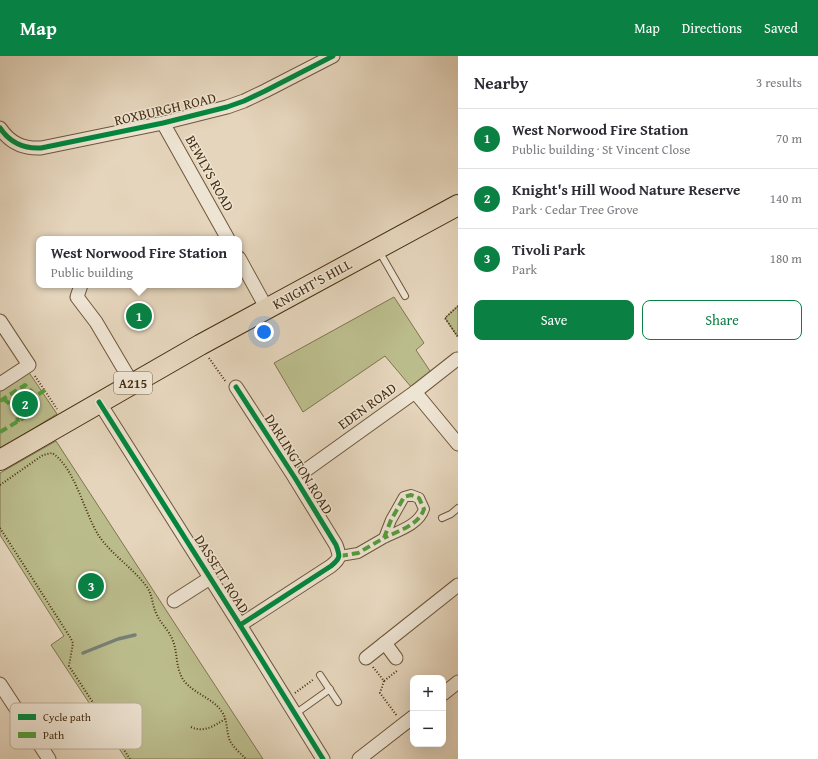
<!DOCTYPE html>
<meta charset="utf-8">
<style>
:root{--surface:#fff;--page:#f2f2f3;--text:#2b2b33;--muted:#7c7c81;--line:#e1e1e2;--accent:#0b8043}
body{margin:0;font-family:"Gentium Book Plus",serif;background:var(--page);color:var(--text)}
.controls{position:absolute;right:12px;bottom:12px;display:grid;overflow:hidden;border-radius:8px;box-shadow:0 4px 16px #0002}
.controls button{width:36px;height:36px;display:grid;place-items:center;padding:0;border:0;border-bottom:1px solid var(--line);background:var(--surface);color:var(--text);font:20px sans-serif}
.you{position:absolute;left:264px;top:276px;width:14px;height:14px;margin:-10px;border:3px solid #fff;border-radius:50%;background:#1a73e8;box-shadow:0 0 0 6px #1a73e833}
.badge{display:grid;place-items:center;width:26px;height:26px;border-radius:50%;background:var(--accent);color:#fff;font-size:13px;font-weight:700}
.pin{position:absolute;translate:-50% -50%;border:2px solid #fff;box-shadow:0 1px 4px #0006}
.popup{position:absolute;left:36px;top:180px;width:206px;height:52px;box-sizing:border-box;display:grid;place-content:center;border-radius:8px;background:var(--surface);filter:drop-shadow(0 1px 3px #0005);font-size:13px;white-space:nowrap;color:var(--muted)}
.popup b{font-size:15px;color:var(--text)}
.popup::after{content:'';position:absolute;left:50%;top:100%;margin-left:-8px;border:8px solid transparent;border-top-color:var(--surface)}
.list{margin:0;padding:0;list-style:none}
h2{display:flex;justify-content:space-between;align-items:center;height:52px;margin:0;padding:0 16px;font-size:17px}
h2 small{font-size:13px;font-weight:400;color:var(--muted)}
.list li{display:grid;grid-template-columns:26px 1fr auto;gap:12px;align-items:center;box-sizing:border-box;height:60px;padding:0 16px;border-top:1px solid var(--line)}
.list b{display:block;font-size:15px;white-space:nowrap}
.list p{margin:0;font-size:13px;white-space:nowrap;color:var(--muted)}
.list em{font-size:13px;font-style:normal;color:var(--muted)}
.actions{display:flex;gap:8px;padding:12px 16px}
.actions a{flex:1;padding:9px 0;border:1px solid var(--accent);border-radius:8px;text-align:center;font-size:14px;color:var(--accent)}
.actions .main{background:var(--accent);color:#fff}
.map{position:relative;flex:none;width:458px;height:703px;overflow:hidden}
header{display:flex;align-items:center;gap:24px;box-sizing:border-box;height:56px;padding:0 20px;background:var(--accent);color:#fff}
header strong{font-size:19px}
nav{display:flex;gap:22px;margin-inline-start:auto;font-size:14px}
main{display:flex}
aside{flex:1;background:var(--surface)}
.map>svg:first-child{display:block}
</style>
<header>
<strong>Map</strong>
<nav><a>Map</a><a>Directions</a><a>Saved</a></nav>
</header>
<main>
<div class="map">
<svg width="458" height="703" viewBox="0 0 458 703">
<rect width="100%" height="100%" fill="#e5d5bc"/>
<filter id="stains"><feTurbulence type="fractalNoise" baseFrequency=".005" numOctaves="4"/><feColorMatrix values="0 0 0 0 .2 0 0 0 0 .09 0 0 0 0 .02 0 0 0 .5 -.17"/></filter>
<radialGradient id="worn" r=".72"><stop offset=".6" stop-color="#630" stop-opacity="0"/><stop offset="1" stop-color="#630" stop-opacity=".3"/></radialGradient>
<g fill="#bbbc8c" stroke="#80744e">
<path d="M 394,241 L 424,287 L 416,294 L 432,318 L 412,332 L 385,300 L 303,356 L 274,307 Z"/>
<path d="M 458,250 L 458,279 L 457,280 L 445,262 Z"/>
<path d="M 28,315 L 57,358 L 0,393 L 0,334 Z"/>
<path d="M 56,385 L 263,703 L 126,703 L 51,589 L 64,580 L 0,479 L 0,417 Z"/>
</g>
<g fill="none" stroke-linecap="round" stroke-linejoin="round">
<path stroke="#787f76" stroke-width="3.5" d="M 83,597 L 118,583 L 135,579"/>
<g stroke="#6e573a" stroke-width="8">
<g id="service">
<path d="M 379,195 L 405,240"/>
<path d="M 442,462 L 451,458 L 458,452"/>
<path d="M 320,619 L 338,646"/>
<path d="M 295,658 L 330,633"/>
</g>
</g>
<g stroke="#6e573a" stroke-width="12">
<path id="pedestrian" d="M 340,500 L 358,497 L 384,482 L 391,464 L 404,441 L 411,439 L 419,442 L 424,453 C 419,469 398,475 384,482"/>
</g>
<g stroke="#6e573a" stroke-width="15">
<g id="minor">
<path d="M 163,67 L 228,183"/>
<path d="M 0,72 C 10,87 23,93 41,92 L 163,67 L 227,51 L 244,45 L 265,35 L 333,0"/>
<path d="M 239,202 L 267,253"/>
<path d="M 81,229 L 77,241 L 96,266 L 132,327"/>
<path d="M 0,265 L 29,309 L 0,328"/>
<path d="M 236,331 L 295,422 L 336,489 C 340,500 341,502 331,510 L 240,569"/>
<path d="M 415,336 L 458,388"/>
<path d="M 99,346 L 240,569 L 323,703"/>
<path d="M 295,422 L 415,336 L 457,303"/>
<path d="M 174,545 L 210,522"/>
<path d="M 385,587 L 396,602"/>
<path d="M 366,602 L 458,529"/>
<path d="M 0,628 L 49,703"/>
<path d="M 443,638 L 458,626"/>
<path d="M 359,703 L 413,661"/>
</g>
</g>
<g stroke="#462d0f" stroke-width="22">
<path id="primary" d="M 0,404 L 200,289 L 458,149"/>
</g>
<g stroke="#462d0f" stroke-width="2" stroke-dasharray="1 2" stroke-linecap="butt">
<path d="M 458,250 L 445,262 L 458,281"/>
<path d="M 209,302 L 226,326"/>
<path d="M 35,320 L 57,353"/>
<path d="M 0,429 L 43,399 L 52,397 C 75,411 84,457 99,480 C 112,499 133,512 147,531 C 153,540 152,550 157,559 C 161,568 169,574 173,585 C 177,595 176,607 180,617 C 186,636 212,640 222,656 C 228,664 226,676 230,685 C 234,692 241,698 246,703"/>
<path d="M 0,472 L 70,581 L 73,587 L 69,610 L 130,703"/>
<path d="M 373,611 L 384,625 L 398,614"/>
<path d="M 384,625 L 380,637 L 397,660"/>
<path d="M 295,637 L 314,623"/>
<path d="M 108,668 L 123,673 L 135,675"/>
<path d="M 191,671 C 204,677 214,670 225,663"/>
</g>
<use href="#service" stroke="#eee4d3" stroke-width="6"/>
<use href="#pedestrian" stroke="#eee4d3" stroke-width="10"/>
<use href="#minor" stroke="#eee4d3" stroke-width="13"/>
<use href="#primary" stroke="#e5d5bc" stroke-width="20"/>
<g stroke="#549d3c" stroke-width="4" stroke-dasharray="8 4" stroke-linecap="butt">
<path d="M 3,343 C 12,348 17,356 18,366"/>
<path d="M 0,345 L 25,329 L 36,340"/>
<path d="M 0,376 L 37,354 L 36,340 L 45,334"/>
<path d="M 340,500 L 358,497 L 384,482 L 391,464 L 404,441 L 411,439 L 419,442 L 424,453 C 419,469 398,475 384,482"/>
</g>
<g stroke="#eee4d3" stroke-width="8">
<g id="cycleway">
<path d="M 0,72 C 10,87 23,93 41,92 L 163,67 L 227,51 L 244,45 L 265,35 L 333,0"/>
<path d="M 236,331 L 295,422 L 336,489 C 340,500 341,502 331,510 L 240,569"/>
<path d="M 99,346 L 240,569 L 323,703"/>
</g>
</g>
<use href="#cycleway" stroke="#00873e" stroke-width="5"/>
</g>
<g text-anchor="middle" stroke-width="3" stroke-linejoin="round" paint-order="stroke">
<rect fill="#eee4d3" stroke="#78644a" stroke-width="1" x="114" y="316" width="38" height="22" rx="3"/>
<g font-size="13" font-weight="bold" fill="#462d0f">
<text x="133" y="332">A215</text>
</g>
<g font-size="14" fill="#462d0f" stroke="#eee4d3">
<text transform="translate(165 53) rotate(-13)" y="5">ROXBURGH ROAD</text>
<text transform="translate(210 117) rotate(61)" y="5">BEWLYS ROAD</text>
<text transform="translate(312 228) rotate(-29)" y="5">KNIGHT'S HILL</text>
<text transform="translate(367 350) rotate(-36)" y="5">EDEN ROAD</text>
<text transform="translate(299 408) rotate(58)" y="5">DARLINGTON ROAD</text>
<text transform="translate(222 518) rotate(58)" y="5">DASSETT ROAD</text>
</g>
</g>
<rect x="10" y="647" width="132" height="46" rx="6" fill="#eee4d3" stroke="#bcad98" stroke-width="1"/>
<rect x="18" y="658" width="18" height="6" fill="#00873e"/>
<rect x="18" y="676" width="18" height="6" fill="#549d3c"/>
<g font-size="11" fill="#462d0f">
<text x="43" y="665">Cycle path</text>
<text x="43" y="683">Path</text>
</g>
<rect width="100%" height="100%" filter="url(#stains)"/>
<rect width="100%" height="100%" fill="url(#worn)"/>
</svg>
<div class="controls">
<button>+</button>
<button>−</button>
</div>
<div class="you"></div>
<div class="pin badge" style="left:139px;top:260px">1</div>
<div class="popup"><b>West Norwood Fire Station</b>Public building</div>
<div class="pin badge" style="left:25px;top:348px">2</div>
<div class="pin badge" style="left:91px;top:530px">3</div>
</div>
<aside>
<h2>Nearby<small>3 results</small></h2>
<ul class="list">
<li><span class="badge">1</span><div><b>West Norwood Fire Station</b><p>Public building · St Vincent Close</p></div><em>70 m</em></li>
<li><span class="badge">2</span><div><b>Knight's Hill Wood Nature Reserve</b><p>Park · Cedar Tree Grove</p></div><em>140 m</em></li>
<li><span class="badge">3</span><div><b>Tivoli Park</b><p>Park</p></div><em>180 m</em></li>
</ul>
<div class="actions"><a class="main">Save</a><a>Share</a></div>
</aside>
</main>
